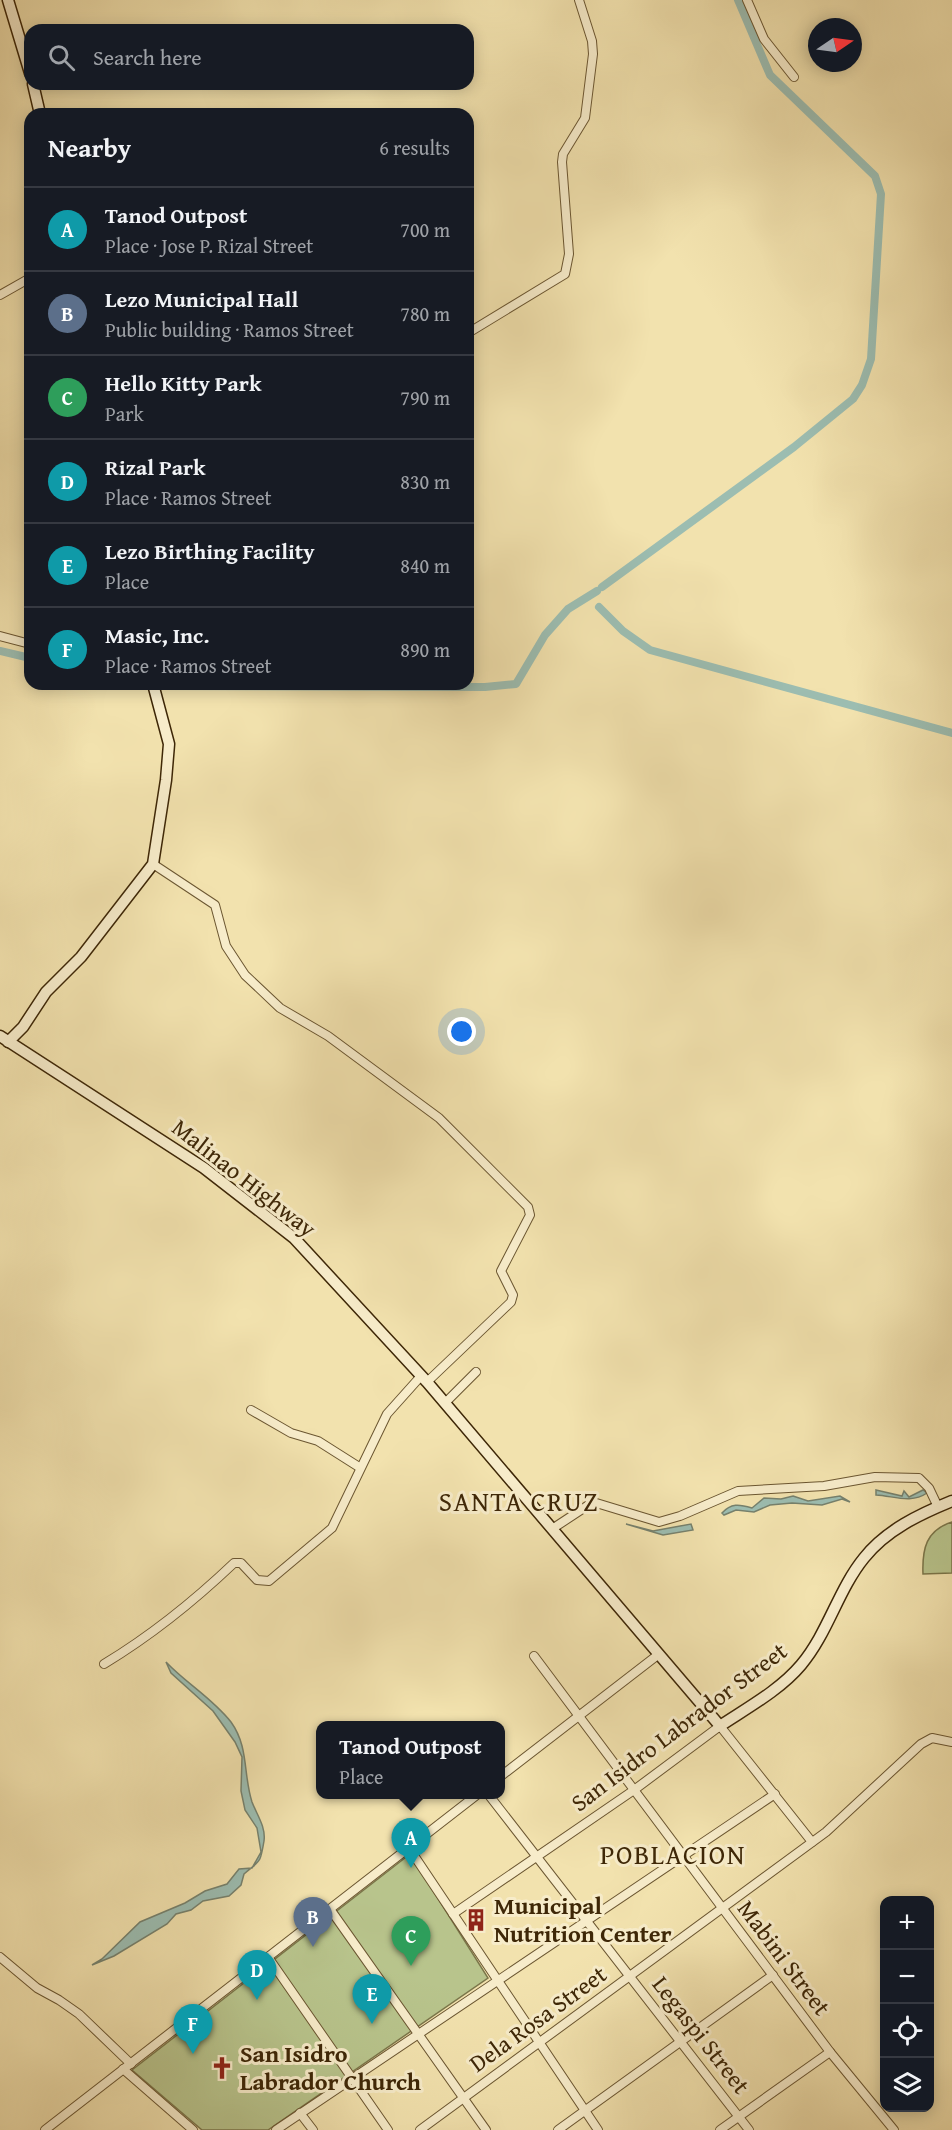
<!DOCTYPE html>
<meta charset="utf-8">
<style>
:root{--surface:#171b24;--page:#20242c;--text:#f1f3f6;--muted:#9ea1a6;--line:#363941;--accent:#c59692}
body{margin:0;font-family:"Gentium Book Plus",serif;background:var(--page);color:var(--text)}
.controls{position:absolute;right:18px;bottom:18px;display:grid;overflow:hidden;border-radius:12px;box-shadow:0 3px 15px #0003}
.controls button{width:54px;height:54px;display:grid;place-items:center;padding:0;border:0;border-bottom:2px solid var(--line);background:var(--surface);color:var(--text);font:30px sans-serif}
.compass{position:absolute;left:808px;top:18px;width:54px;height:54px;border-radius:50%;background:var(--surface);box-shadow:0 3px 15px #0003;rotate:77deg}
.you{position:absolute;left:462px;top:1032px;width:21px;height:21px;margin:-15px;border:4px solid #fff;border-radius:50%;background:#1a73e8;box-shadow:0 0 0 9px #1a73e833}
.badge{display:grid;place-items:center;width:39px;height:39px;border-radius:50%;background:var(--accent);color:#fff;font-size:20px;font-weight:700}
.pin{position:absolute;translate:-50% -50px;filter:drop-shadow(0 2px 3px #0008)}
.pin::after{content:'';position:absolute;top:32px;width:21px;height:18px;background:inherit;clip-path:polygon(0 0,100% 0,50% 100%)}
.popup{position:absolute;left:316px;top:1721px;width:189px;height:78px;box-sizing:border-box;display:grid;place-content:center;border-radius:12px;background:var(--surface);filter:drop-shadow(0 2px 4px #0005);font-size:20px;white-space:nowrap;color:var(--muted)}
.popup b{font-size:22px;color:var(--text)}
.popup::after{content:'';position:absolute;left:50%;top:100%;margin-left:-12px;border:12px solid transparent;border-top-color:var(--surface)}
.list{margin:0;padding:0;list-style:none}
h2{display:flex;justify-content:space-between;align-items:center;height:78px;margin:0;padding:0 24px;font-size:26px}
h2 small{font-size:20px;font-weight:400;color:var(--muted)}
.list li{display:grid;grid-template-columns:39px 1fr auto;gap:18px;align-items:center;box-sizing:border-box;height:84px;padding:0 24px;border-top:2px solid var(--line)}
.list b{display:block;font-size:22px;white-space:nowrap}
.list p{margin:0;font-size:20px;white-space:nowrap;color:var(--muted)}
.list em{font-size:20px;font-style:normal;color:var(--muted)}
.icon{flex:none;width:33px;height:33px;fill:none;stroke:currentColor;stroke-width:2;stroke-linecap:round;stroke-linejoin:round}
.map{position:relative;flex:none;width:952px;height:2130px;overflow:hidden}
.search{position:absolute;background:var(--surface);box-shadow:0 3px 15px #0003;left:24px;top:24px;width:450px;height:66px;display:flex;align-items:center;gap:15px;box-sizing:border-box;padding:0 21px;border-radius:18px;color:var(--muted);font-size:22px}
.panel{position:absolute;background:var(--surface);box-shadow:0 3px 15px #0003;left:24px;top:108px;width:450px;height:582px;border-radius:18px}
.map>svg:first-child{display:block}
</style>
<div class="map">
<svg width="952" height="2130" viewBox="0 0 952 2130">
<rect width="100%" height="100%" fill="#f2e2ae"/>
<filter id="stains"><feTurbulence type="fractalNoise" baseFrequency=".00333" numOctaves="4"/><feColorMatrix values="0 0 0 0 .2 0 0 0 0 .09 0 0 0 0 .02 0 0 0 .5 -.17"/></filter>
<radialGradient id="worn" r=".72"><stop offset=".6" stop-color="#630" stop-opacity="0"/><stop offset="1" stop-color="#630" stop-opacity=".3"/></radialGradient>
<g fill="#b8c48c" stroke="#7b764a" stroke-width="1.5">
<path d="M 952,1522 L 952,1573 L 923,1574 C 922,1549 926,1530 952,1522 Z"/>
<path d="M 410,1854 L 488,1978 L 268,2130 L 202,2130 L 132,2070 Z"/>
</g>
<g fill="#9cbdb1" stroke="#76816d" stroke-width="1.5">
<path d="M 876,1490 L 902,1496 L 904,1491 L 909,1497 L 923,1490 L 927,1493 C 911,1504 894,1496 876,1495 Z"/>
<path d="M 793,1496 L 808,1501 L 840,1496 L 850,1502 L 842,1499 L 822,1505 L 792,1503 L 770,1505 L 754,1512 L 736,1510 L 724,1515 L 722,1513 C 731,1503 739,1504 752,1508 L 764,1498 L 781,1499 Z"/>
<path d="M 626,1524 L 653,1531 L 691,1524 L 693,1530 L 663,1535 Z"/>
<path d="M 166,1662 C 187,1684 212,1698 231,1722 C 249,1747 243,1774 252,1802 C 257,1815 266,1827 264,1841 C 260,1865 260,1860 244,1874 L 241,1885 L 229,1896 L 203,1901 L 191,1910 L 176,1914 L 167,1924 L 114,1956 L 92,1965 L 102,1959 L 140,1922 L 185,1903 L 205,1891 L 227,1884 L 239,1869 L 252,1868 L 261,1852 L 257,1828 L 245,1810 L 241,1791 L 242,1757 L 235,1742 L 213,1711 L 171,1673 Z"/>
</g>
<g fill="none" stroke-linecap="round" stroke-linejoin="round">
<g stroke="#9cbdb1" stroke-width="8">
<path d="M 602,587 L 794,447 L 853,399 L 862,385 L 871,359 L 881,194 L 875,176 L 770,75 L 738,0"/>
<path d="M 599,607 L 623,631 L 650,650 L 952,733"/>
<path d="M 0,651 L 30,658"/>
<path d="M 139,684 L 148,685"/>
<path d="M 159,686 L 485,687 L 516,684 L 545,635 L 568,609 L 597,591"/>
</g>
<g stroke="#6b5631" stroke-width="10">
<g id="street">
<path d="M 747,0 L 764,39 L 794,77"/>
<path d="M 0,295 L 30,278"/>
<path d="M 468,333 L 565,274 L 569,254 L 562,162 L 563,154 L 585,118 L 593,54 L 592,41 L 579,0"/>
<path d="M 0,636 L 30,644"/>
<path d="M 153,864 L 215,905 L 226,946 L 245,975 L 280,1008 L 328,1036 L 439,1118 L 528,1207 L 530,1215 L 501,1271 L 513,1295 L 511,1302 L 427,1382"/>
<path d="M 445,1403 L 476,1372"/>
<path d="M 251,1410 L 291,1433 L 318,1441 L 359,1467"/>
<path d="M 552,1529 L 593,1502 L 659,1522 L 680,1516 L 738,1491 L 824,1486 L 875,1477 L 919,1478 L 929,1488 L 938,1507"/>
<path d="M 534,1656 L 830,2052 L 894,2130"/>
<path d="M 104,1664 C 152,1635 193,1602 234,1563 L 241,1563 L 257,1580 L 269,1581 L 332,1528 L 387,1414 L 421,1376"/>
<path d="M 501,1776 L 659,1654"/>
<path d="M 488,1794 L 749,2130"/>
<path d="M 409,1848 L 598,2130"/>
<path d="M 330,1909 L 486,2130"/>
<path d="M 453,1914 L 634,1790 L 720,1726 L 812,1842"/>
<path d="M 0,1957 L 37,1988 L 59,2000 L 79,2014 L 131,2064"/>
<path d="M 268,1957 L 388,2130"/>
<path d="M 123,2069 L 193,2130"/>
<path d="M 300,2113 L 313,2130"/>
<path d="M 45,2130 L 478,1794"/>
<path d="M 276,2130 L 775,1794"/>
<path d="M 420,2130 L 826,1832 L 921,1744 L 932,1738 L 952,1742"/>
<path d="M 558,2130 L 773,1975"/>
<path d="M 720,2130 L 830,2052"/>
</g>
</g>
<g stroke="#3e2707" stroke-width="13">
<g id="secondary">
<path d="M 8,0 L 30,73"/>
<path d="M 33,84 L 40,114"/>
<path d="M 0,1036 L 204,1168 L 294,1238 L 427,1382 L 720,1726 C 747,1708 780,1690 801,1665 C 828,1633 838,1590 864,1558 C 886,1530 920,1514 952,1501"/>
<path d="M 8,1042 L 23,1027 L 46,992 L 81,957 L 153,864 L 166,780 L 169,744 L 153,684"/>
</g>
</g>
<use href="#street" stroke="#f7ecca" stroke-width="8"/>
<use href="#secondary" stroke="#f7ecca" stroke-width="10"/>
</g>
<defs>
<g id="building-bare" transform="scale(1.8)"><path d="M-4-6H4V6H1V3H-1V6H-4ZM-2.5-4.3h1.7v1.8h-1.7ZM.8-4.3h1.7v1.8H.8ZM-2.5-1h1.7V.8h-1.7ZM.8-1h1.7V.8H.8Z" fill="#8f2418" stroke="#f7ecca" stroke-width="2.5" paint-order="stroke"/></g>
<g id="church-bare" transform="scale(1.8)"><path d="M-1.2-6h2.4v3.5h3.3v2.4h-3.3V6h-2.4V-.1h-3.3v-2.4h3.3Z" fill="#8f2418" stroke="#f7ecca" stroke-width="2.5" paint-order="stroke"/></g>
</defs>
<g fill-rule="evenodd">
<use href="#building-bare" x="476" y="1920"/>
<use href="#church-bare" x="222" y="2068"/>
</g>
<g text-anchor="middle" stroke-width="6" stroke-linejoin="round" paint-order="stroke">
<g font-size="24" fill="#3e2707" stroke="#f7ecca">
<text transform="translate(244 1178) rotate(38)" y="8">Malinao Highway</text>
<text transform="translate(679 1727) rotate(-37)" y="8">San Isidro Labrador Street</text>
<text transform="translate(784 1958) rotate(53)" y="8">Mabini Street</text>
<text transform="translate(538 2019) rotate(-36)" y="8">Dela Rosa Street</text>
<text transform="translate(701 2035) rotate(52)" y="8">Legaspi Street</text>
</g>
<g font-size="24" font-weight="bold" fill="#3e2707" stroke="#f7ecca" text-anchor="start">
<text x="494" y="1914">Municipal<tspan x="494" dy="28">Nutrition Center</tspan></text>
<text x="240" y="2062">San Isidro<tspan x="240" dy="28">Labrador Church</tspan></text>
</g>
<g font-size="27" letter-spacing="1.5" fill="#3e2707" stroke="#f7ecca">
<text x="519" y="1511">SANTA CRUZ</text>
<text x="673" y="1864">POBLACION</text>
</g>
</g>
<rect width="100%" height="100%" filter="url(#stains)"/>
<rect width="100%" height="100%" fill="url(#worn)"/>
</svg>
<div class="controls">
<button>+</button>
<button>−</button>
<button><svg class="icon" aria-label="locate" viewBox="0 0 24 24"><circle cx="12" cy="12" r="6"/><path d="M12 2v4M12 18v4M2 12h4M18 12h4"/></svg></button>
<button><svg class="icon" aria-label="layers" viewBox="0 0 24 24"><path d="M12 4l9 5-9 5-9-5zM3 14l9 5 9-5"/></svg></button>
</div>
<svg class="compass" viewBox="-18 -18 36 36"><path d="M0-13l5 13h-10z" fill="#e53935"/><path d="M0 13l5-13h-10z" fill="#9ea1a6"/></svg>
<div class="you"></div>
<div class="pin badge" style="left:411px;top:1868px;background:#0f9aa8">A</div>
<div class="popup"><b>Tanod Outpost</b>Place</div>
<div class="pin badge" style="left:313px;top:1947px;background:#5c6f8a">B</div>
<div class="pin badge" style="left:411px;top:1966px;background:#2e9e5b">C</div>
<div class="pin badge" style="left:257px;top:2000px;background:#0f9aa8">D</div>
<div class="pin badge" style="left:372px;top:2024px;background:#0f9aa8">E</div>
<div class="pin badge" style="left:193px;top:2054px;background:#0f9aa8">F</div>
<div class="search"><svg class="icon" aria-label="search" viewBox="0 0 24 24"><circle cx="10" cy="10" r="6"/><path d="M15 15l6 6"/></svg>Search here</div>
<section class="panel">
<h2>Nearby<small>6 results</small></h2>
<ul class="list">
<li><span class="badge" style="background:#0f9aa8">A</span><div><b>Tanod Outpost</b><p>Place · Jose P. Rizal Street</p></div><em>700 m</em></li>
<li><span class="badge" style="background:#5c6f8a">B</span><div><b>Lezo Municipal Hall</b><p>Public building · Ramos Street</p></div><em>780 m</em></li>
<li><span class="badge" style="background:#2e9e5b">C</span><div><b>Hello Kitty Park</b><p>Park</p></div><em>790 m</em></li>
<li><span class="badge" style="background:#0f9aa8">D</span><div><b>Rizal Park</b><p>Place · Ramos Street</p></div><em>830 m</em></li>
<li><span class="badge" style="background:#0f9aa8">E</span><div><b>Lezo Birthing Facility</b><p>Place</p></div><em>840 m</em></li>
<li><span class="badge" style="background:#0f9aa8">F</span><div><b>Masic, Inc.</b><p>Place · Ramos Street</p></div><em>890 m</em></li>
</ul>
</section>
</div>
